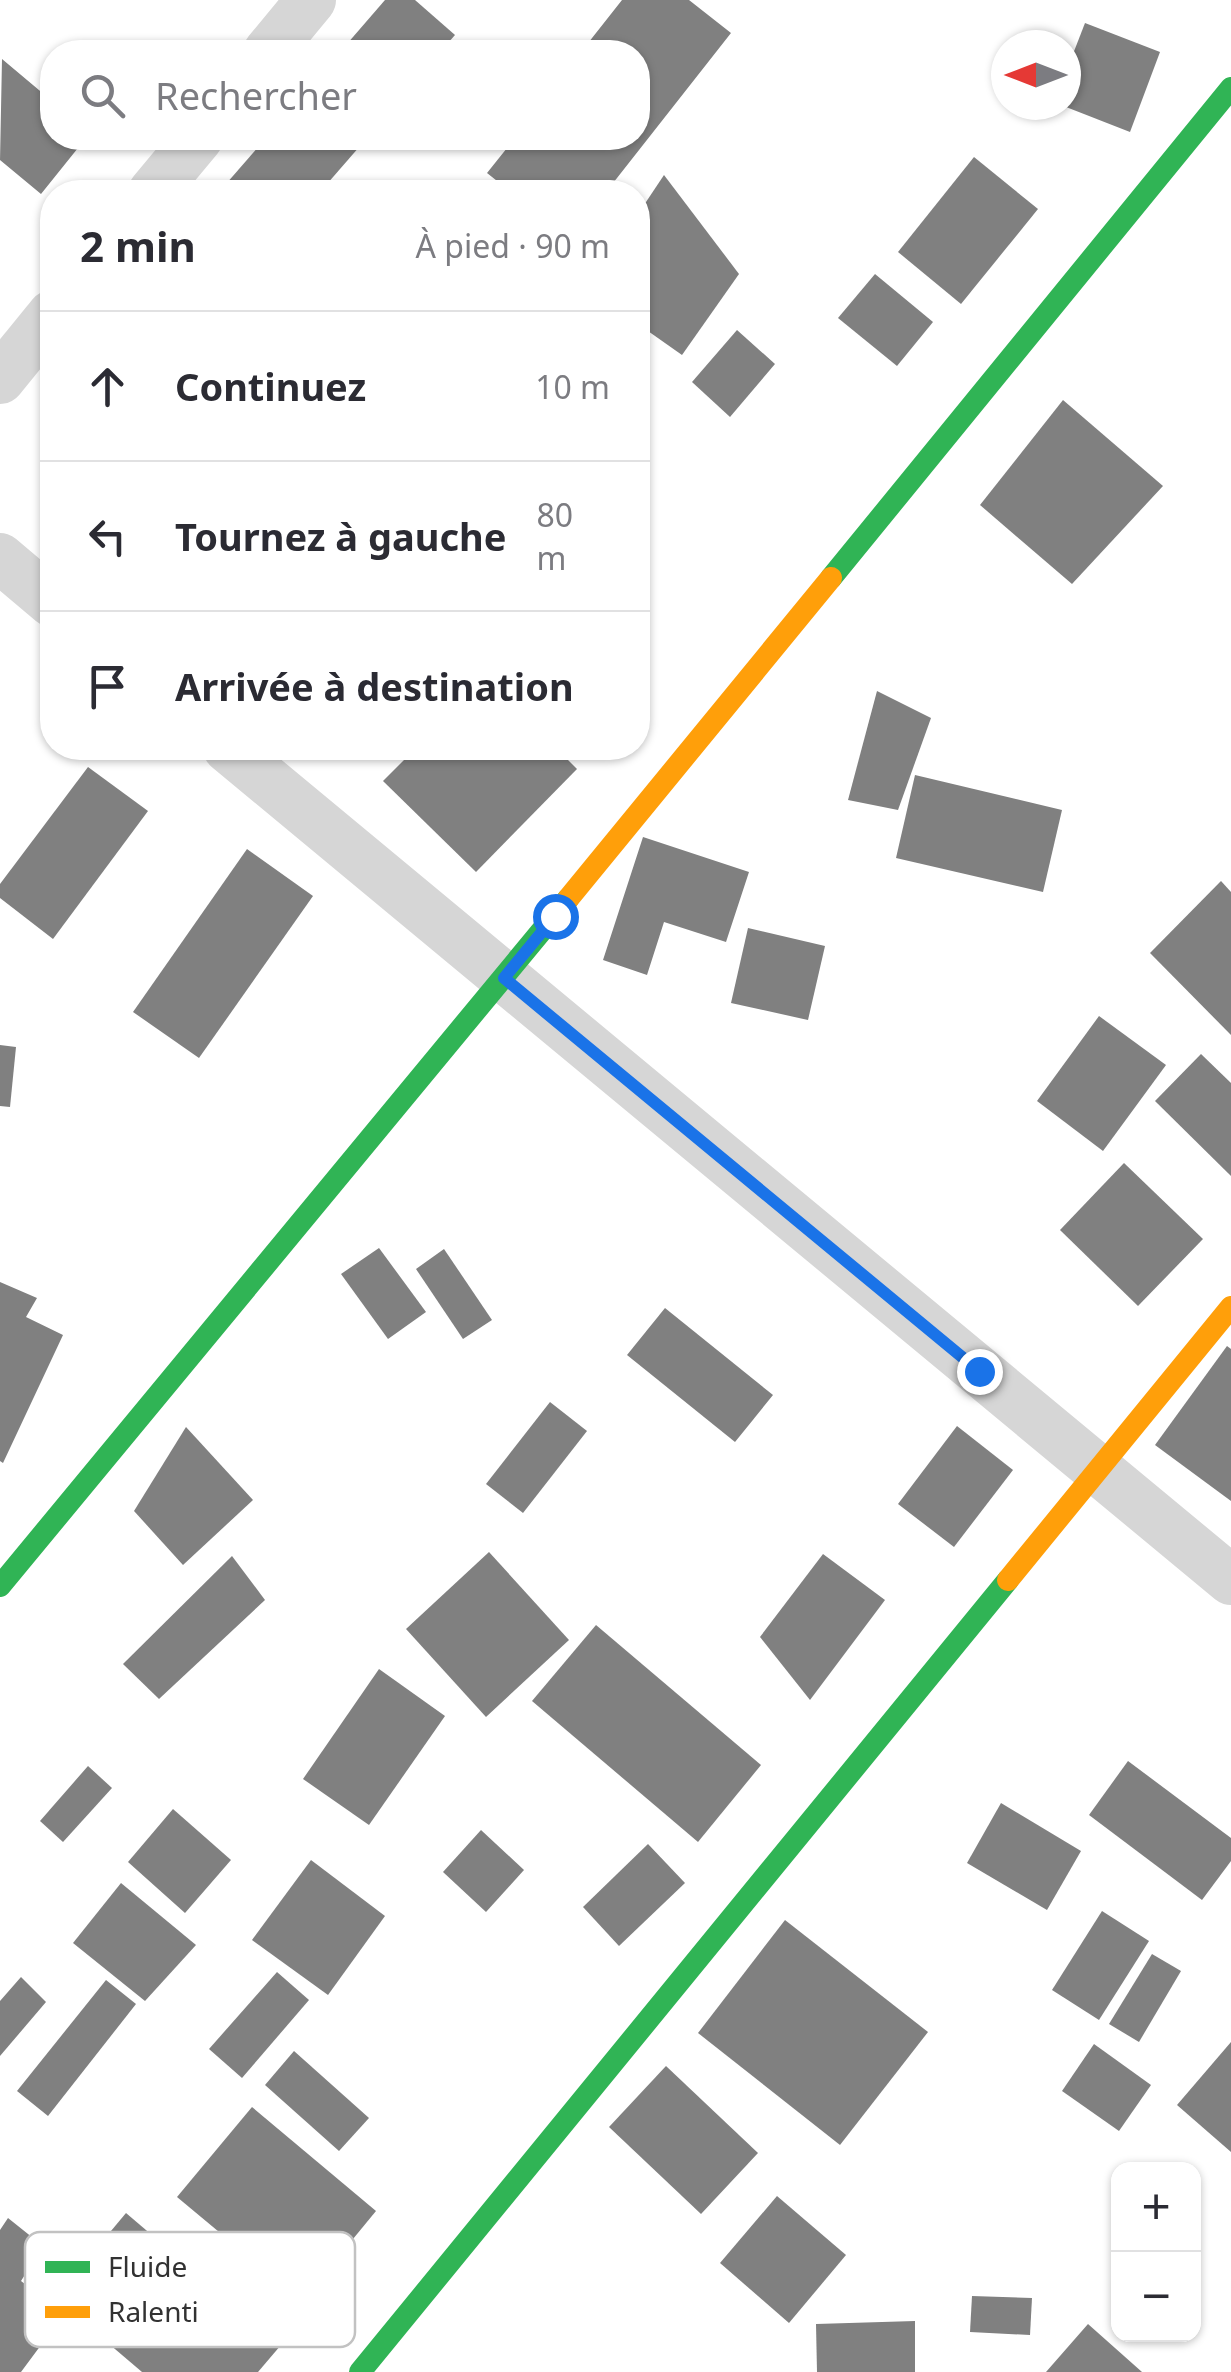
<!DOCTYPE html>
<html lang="fr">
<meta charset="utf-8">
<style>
:root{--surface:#fff;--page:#f2f2f3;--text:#2b2b33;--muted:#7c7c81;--line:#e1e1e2}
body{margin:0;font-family:"Noto Sans",sans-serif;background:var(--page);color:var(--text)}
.controls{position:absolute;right:30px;bottom:30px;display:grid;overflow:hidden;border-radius:20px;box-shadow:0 2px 8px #0004}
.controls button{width:90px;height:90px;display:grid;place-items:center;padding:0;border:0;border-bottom:2px solid var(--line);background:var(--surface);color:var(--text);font:50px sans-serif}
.compass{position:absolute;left:991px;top:30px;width:90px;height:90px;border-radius:50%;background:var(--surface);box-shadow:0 2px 8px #0004;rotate:270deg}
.stop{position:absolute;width:30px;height:30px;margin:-22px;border:8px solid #1a73e8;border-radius:50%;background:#fff}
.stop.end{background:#1a73e8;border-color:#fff;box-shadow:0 2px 10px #0008}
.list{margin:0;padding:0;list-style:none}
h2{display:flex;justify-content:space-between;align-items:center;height:130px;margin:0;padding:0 40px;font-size:42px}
h2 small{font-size:32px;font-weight:400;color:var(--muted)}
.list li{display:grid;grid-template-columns:65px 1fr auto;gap:30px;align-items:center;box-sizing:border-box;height:150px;padding:0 40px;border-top:2px solid var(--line)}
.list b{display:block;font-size:38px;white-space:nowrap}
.list em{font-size:32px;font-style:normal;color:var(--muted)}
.icon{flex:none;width:55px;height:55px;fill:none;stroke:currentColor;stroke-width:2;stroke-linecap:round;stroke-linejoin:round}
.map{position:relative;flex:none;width:1231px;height:2372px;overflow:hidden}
.search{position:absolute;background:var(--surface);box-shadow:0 2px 8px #0004;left:40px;top:40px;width:610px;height:110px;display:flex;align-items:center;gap:25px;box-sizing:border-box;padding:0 35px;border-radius:40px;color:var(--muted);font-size:38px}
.panel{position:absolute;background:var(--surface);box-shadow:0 2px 8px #0004;left:40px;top:180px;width:610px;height:580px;border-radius:40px}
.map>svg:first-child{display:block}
</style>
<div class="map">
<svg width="1231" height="2372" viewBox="0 0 1231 2372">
<rect width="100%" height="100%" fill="#fff"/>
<g fill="#808080">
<path d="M 385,0 L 415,0 L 455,35 L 440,52 L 340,52 Z"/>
<path d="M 622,0 L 689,0 L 731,33 L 606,192 L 511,192 L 487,173 L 515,138 L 638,138 L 638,52 L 581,52 Z"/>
<path d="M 1085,23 L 1160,52 L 1130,132 L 1066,107 L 1066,72 Z"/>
<path d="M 2,59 L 52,101 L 52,138 L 86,138 L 41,194 L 0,160 Z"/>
<path d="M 266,138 L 367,138 L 320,192 L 219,192 Z"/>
<path d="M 974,157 L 1038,209 L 961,304 L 898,252 Z"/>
<path d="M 664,175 L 739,274 L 682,355 L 638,324 L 638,214 Z"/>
<path d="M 875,274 L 933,322 L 897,366 L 838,318 Z"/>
<path d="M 737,330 L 775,364 L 730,417 L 692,382 Z"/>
<path d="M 1063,400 L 1163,486 L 1072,584 L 980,505 Z"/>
<path d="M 877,691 L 931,718 L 898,810 L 848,800 Z"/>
<path d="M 416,748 L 556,748 L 577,769 L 476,872 L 383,781 Z"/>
<path d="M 88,767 L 148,811 L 53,939 L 0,898 L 0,884 Z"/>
<path d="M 915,775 L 1062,810 L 1043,892 L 896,858 Z"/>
<path d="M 643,837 L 749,872 L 726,942 L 664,922 L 647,975 L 603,960 Z"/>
<path d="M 247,849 L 313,896 L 199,1058 L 133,1012 Z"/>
<path d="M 1221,881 L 1231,892 L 1231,1035 L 1150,953 Z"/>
<path d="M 748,928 L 825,946 L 808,1020 L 731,1003 Z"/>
<path d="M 1099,1016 L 1166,1065 L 1103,1151 L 1037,1101 Z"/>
<path d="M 0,1045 L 16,1047 L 10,1107 L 0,1106 Z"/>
<path d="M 1201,1054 L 1231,1083 L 1231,1176 L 1155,1101 Z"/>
<path d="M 1124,1163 L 1203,1239 L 1138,1306 L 1060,1230 Z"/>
<path d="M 379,1248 L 426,1312 L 388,1339 L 341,1274 Z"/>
<path d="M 444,1249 L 492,1320 L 463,1339 L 416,1269 Z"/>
<path d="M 0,1282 L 37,1298 L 26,1317 L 63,1335 L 3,1463 L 0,1461 Z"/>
<path d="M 665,1308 L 773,1395 L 735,1442 L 627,1355 Z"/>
<path d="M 1227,1346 L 1231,1349 L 1231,1501 L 1155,1445 Z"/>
<path d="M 550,1402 L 587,1431 L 523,1513 L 486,1484 Z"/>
<path d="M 957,1426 L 1013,1470 L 954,1547 L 898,1504 Z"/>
<path d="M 186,1427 L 253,1500 L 183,1565 L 134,1511 Z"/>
<path d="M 489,1552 L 569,1640 L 486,1717 L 406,1629 Z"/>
<path d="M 823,1554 L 885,1600 L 810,1700 L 760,1637 Z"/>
<path d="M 232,1556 L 265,1600 L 159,1699 L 123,1664 Z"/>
<path d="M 596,1625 L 761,1765 L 698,1842 L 532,1701 Z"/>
<path d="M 379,1669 L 445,1716 L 369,1825 L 303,1779 Z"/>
<path d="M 1128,1761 L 1231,1838 L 1231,1861 L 1202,1900 L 1089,1815 Z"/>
<path d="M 88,1766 L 112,1788 L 63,1842 L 40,1821 Z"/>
<path d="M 1001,1803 L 1081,1851 L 1047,1910 L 967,1863 Z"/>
<path d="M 173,1809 L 231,1860 L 185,1913 L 128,1862 Z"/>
<path d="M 481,1830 L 524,1870 L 486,1912 L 443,1872 Z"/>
<path d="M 648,1844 L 685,1883 L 619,1946 L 583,1907 Z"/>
<path d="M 311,1860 L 385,1916 L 328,1995 L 252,1940 Z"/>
<path d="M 121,1883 L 196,1945 L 145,2001 L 73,1943 Z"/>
<path d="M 1102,1911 L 1149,1941 L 1099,2020 L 1052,1990 Z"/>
<path d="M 785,1920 L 928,2032 L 840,2145 L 698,2033 Z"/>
<path d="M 1152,1954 L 1181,1971 L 1139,2042 L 1109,2024 Z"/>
<path d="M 277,1972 L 309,2000 L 242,2078 L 209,2049 Z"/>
<path d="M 21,1977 L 46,2002 L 0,2056 L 0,2001 Z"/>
<path d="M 106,1980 L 136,2004 L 48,2116 L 17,2091 Z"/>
<path d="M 1231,2042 L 1231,2152 L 1177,2105 Z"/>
<path d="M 1094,2044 L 1151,2085 L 1119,2131 L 1062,2091 Z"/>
<path d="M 294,2051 L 369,2118 L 339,2151 L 265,2085 Z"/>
<path d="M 666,2066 L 758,2153 L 701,2214 L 609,2127 Z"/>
<path d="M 252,2107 L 376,2211 L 302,2301 L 177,2197 Z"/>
<path d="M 777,2196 L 846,2255 L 789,2323 L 720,2263 Z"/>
<path d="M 126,2213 L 281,2345 L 258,2372 L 142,2372 L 55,2298 Z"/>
<path d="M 8,2218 L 43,2246 L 21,2281 L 64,2314 L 21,2372 L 0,2372 L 0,2230 Z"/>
<path d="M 972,2296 L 1032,2298 L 1030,2335 L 970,2332 Z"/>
<path d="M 915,2321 L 915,2372 L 817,2372 L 816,2324 Z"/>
<path d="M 1088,2324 L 1142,2372 L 1046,2372 Z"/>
</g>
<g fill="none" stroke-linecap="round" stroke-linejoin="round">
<g stroke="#d6d6d6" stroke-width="50">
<path d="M 268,52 L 311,0"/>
<path d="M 153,192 L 198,138"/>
<path d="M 0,379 L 52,315"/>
<path d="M 0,558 L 52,602"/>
<path d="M 228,748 L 1231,1580"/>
</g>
<g stroke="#30b455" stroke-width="22">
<path d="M 831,578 L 1231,88"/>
<path d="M 0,1586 L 568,899"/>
<path d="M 360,2372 L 1008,1580"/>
</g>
<g stroke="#ff9f0a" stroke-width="22">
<path d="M 568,899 L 831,578"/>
<path d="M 1008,1580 L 1231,1307"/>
</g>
</g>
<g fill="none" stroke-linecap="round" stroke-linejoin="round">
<path stroke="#1a73e8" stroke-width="12" d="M 555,916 L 504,978 L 979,1371"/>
</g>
<rect x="25" y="2232" width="330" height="115" rx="15" fill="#fff" stroke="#c2c2c2" stroke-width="2.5"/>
<rect x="45" y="2261" width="45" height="12" fill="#30b455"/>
<rect x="45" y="2306" width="45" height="12" fill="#ff9f0a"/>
<g font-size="28" fill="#323232">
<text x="108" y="2277">Fluide</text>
<text x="108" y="2322">Ralenti</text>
</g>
</svg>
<div class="controls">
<button>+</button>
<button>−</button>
</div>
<svg class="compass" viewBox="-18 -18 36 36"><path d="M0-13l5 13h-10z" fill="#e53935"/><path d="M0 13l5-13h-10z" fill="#7c7c81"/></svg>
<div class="stop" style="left:555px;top:916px"></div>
<div class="stop end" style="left:979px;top:1371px"></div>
<div class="search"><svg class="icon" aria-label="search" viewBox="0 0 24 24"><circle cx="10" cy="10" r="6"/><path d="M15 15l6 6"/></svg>Rechercher</div>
<section class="panel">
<h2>2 min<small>À pied · 90 m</small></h2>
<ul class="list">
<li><svg class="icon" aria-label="ahead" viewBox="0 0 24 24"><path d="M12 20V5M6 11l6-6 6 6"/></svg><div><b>Continuez</b></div><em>10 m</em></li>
<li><svg class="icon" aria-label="left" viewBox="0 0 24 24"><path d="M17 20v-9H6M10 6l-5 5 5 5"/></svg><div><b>Tournez à gauche</b></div><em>80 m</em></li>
<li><svg class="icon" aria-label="arrive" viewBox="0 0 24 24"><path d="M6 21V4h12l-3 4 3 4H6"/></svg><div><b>Arrivée à destination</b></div></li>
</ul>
</section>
</div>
